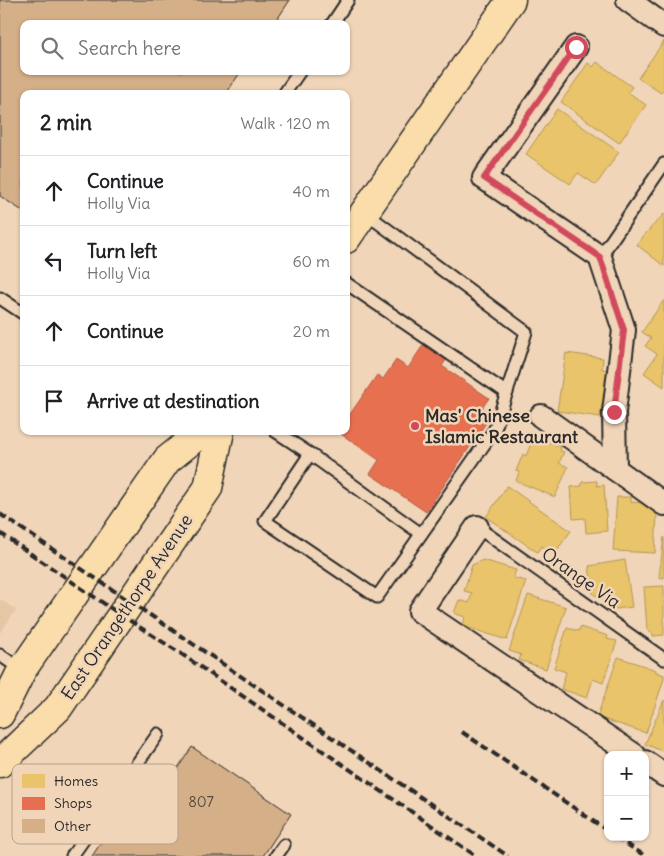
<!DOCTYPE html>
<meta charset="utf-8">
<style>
:root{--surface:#fff;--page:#f6f6f6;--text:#202124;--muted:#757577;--line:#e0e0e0}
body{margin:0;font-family:Delius,sans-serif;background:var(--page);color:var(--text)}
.controls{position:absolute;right:15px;bottom:15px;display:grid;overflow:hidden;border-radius:10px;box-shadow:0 1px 4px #0004}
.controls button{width:45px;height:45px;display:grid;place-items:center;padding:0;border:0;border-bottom:1px solid var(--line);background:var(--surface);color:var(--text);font:25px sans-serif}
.stop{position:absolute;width:15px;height:15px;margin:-11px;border:4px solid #d1495b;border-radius:50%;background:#fff}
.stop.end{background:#d1495b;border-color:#fff;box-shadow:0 1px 5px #0008}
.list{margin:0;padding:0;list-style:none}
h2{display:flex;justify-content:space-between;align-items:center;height:65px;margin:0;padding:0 20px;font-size:21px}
h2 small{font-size:16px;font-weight:400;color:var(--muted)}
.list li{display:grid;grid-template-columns:32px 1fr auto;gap:15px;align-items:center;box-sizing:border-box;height:70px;padding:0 20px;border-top:1px solid var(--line)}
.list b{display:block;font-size:19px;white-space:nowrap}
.list p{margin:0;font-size:16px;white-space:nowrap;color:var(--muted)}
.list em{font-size:16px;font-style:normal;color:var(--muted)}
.icon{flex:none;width:28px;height:28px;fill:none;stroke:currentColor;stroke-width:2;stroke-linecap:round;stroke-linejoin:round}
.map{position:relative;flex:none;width:664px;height:856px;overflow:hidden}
.search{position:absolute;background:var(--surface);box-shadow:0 1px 4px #0004;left:20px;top:20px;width:330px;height:55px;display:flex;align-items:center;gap:12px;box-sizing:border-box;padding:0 18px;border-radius:10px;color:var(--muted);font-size:19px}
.panel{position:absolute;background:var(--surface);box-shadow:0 1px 4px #0004;left:20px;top:90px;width:330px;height:345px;border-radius:10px}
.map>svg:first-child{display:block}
</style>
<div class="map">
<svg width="664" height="856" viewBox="0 0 664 856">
<rect width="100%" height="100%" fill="#f1d5b8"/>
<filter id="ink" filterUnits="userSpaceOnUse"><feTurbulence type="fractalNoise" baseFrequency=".02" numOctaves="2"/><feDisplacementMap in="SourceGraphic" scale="10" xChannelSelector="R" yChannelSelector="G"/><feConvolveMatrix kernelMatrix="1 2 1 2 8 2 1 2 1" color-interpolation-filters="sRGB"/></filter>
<g filter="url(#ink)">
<path fill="#e5c7a6" d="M 0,599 L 16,610 L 0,633 Z"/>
<g fill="#e9c46a" stroke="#b09657">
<path d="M 664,41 L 664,89 L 661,93 L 638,78 Z"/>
<path d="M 597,62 L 632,87 L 628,92 L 646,105 L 619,143 L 561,102 L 588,63 L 593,67 Z"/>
<path d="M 557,109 L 619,152 L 596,185 L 578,173 L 570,184 L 526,154 Z"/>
<path d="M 664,214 L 664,266 L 637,245 L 645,234 Z"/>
<path d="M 664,300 L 664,387 L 644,373 L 657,354 L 645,346 L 651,338 L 642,332 Z"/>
<path d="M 566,353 L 603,358 L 602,369 L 609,370 L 600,417 L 557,411 Z"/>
<path d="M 534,436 L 561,447 L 560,451 L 564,452 L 559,463 L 568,467 L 555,497 L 516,481 L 519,472 L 516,471 L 523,454 L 526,456 Z"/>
<path d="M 597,481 L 597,486 L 604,485 L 607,531 L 586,533 L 585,518 L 573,519 L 571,487 L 582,486 L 582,482 Z"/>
<path d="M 507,486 L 571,531 L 554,554 L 542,546 L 537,552 L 486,517 Z"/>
<path d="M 617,497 L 631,497 L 631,502 L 645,503 L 657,512 L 655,553 L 613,551 Z"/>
<path d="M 664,537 L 664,578 L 659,577 Z"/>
<path d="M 483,560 L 516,570 L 513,578 L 526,581 L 507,640 L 463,626 L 465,617 L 454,613 L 459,600 L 469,603 L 472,593 L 464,591 L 472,565 Z"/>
<path d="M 625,560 L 632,607 L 616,609 L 607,601 L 593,594 L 589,566 Z"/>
<path d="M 664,586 L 664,635 L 653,636 L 653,634 L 647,630 L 644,587 Z"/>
<path d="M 528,595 L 566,607 L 546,669 L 519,660 L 521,655 L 509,651 Z"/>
<path d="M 580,627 L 608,636 L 607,639 L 617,641 L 603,683 L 593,679 L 587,698 L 561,689 L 566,672 L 554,668 L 567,628 L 579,631 Z"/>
<path d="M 618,657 L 656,670 L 656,672 L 664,675 L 664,679 L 646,733 L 597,717 Z"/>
<path d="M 664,700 L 664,752 L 645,744 Z"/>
</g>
<path fill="#e76f51" stroke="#af5b46" d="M 425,342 L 448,357 L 442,366 L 489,398 L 482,408 L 492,414 L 426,512 L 370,474 L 379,460 L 338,432 L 346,431 L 346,420 L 377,375 L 383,379 L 396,360 L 408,368 Z"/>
<g fill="#d5af87" stroke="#2b2b2b">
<path d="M 0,0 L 290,0 L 274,24 L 24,24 L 24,71 L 241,71 L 226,94 L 24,94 L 24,212 L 0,196 Z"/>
<path d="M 192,747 L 291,814 L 263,856 L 92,856 L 145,778 L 163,790 Z"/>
</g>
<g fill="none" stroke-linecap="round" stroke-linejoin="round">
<g stroke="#2b2b2b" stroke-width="15">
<g id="service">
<path d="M 332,24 L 348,0"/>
<path d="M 284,94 L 300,71"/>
<path d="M 600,257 L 664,164"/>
<path d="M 346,283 L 507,393"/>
<path d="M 0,298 L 24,314"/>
<path d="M 275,431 L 310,454 L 265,521 L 377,597 L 495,429 L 526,332 L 364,212"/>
<path d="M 310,454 L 421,534"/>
<path d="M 477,527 L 664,659"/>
<path d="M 0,655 L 22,670"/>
<path d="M 72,856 L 158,734"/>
<path d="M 276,856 L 284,845"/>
</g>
</g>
<g stroke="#2b2b2b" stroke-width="26">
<g id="minor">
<path d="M 628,0 L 664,26"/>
<path d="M 576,47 L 484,178 L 600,257 L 624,330 L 614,412 L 615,469"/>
<path d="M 541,416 L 664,504"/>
<path d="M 477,527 L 420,611 L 634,755"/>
<path d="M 645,762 L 664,775"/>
</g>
</g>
<g stroke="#2b2b2b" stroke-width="31">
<g id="primary">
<path d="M 346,239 L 511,0"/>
<path d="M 0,714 L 22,670 L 167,460 L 203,431"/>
<path d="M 0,763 L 58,708 L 208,488 L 220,431"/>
</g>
</g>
<use href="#service" stroke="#f1d5b8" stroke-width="11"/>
<use href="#minor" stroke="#f1d5b8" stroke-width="22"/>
<use href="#primary" stroke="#faddab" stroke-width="28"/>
<g stroke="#2b2b2b" stroke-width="4" stroke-dasharray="8 4" stroke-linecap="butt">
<path d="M 0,514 L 508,856"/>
<path d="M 0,533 L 121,615 L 180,653 L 476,856"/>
<path d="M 462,732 L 608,831"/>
<path d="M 616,837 L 645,856"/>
</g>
</g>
</g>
<g fill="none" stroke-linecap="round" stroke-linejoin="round" filter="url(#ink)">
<path stroke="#d1495b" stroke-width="6" d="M 576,47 L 484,178 L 600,257 L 624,330 L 614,412"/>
</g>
<circle fill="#d1495b" stroke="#f1d5b8" stroke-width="2" cx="415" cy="426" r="5"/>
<g text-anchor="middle" stroke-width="5" stroke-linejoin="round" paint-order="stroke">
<g font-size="15" fill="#564c42">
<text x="201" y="807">807</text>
</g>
<g font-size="18" font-weight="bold" fill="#2b2b2b" stroke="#f1d5b8" text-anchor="start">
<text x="425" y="422">Mas' Chinese<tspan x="425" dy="21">Islamic Restaurant</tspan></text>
</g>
<g font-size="18" fill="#2b2b2b" stroke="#f1d5b8">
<text transform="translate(581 578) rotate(35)" y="6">Orange Via</text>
<text transform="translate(127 607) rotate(-56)" y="6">East Orangethorpe Avenue</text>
</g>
</g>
<rect x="12" y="764" width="166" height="80" rx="8" fill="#f1d5b8" stroke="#b6a28e" stroke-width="1"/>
<rect x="22" y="774" width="23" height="14" fill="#e9c46a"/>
<rect x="22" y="797" width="23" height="13" fill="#e76f51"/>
<rect x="22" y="819" width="23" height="14" fill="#d5af87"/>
<g font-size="14" fill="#2b2b2b">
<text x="54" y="786">Homes</text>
<text x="54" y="808">Shops</text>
<text x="54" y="831">Other</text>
</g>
</svg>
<div class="controls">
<button>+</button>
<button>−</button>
</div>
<div class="stop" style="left:576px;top:47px"></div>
<div class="stop end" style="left:614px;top:412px"></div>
<div class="search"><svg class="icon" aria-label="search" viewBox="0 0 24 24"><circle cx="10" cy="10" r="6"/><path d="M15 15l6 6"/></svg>Search here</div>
<section class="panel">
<h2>2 min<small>Walk · 120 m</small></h2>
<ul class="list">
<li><svg class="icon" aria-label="ahead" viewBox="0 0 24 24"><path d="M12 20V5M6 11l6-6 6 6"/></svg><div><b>Continue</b><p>Holly Via</p></div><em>40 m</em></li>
<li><svg class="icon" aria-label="left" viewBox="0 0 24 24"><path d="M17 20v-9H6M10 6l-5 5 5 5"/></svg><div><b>Turn left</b><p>Holly Via</p></div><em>60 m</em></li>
<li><svg class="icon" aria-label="ahead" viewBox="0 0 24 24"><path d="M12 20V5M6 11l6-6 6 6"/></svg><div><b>Continue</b></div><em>20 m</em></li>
<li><svg class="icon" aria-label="arrive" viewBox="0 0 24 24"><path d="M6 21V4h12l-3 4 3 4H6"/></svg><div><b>Arrive at destination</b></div></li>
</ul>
</section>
</div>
